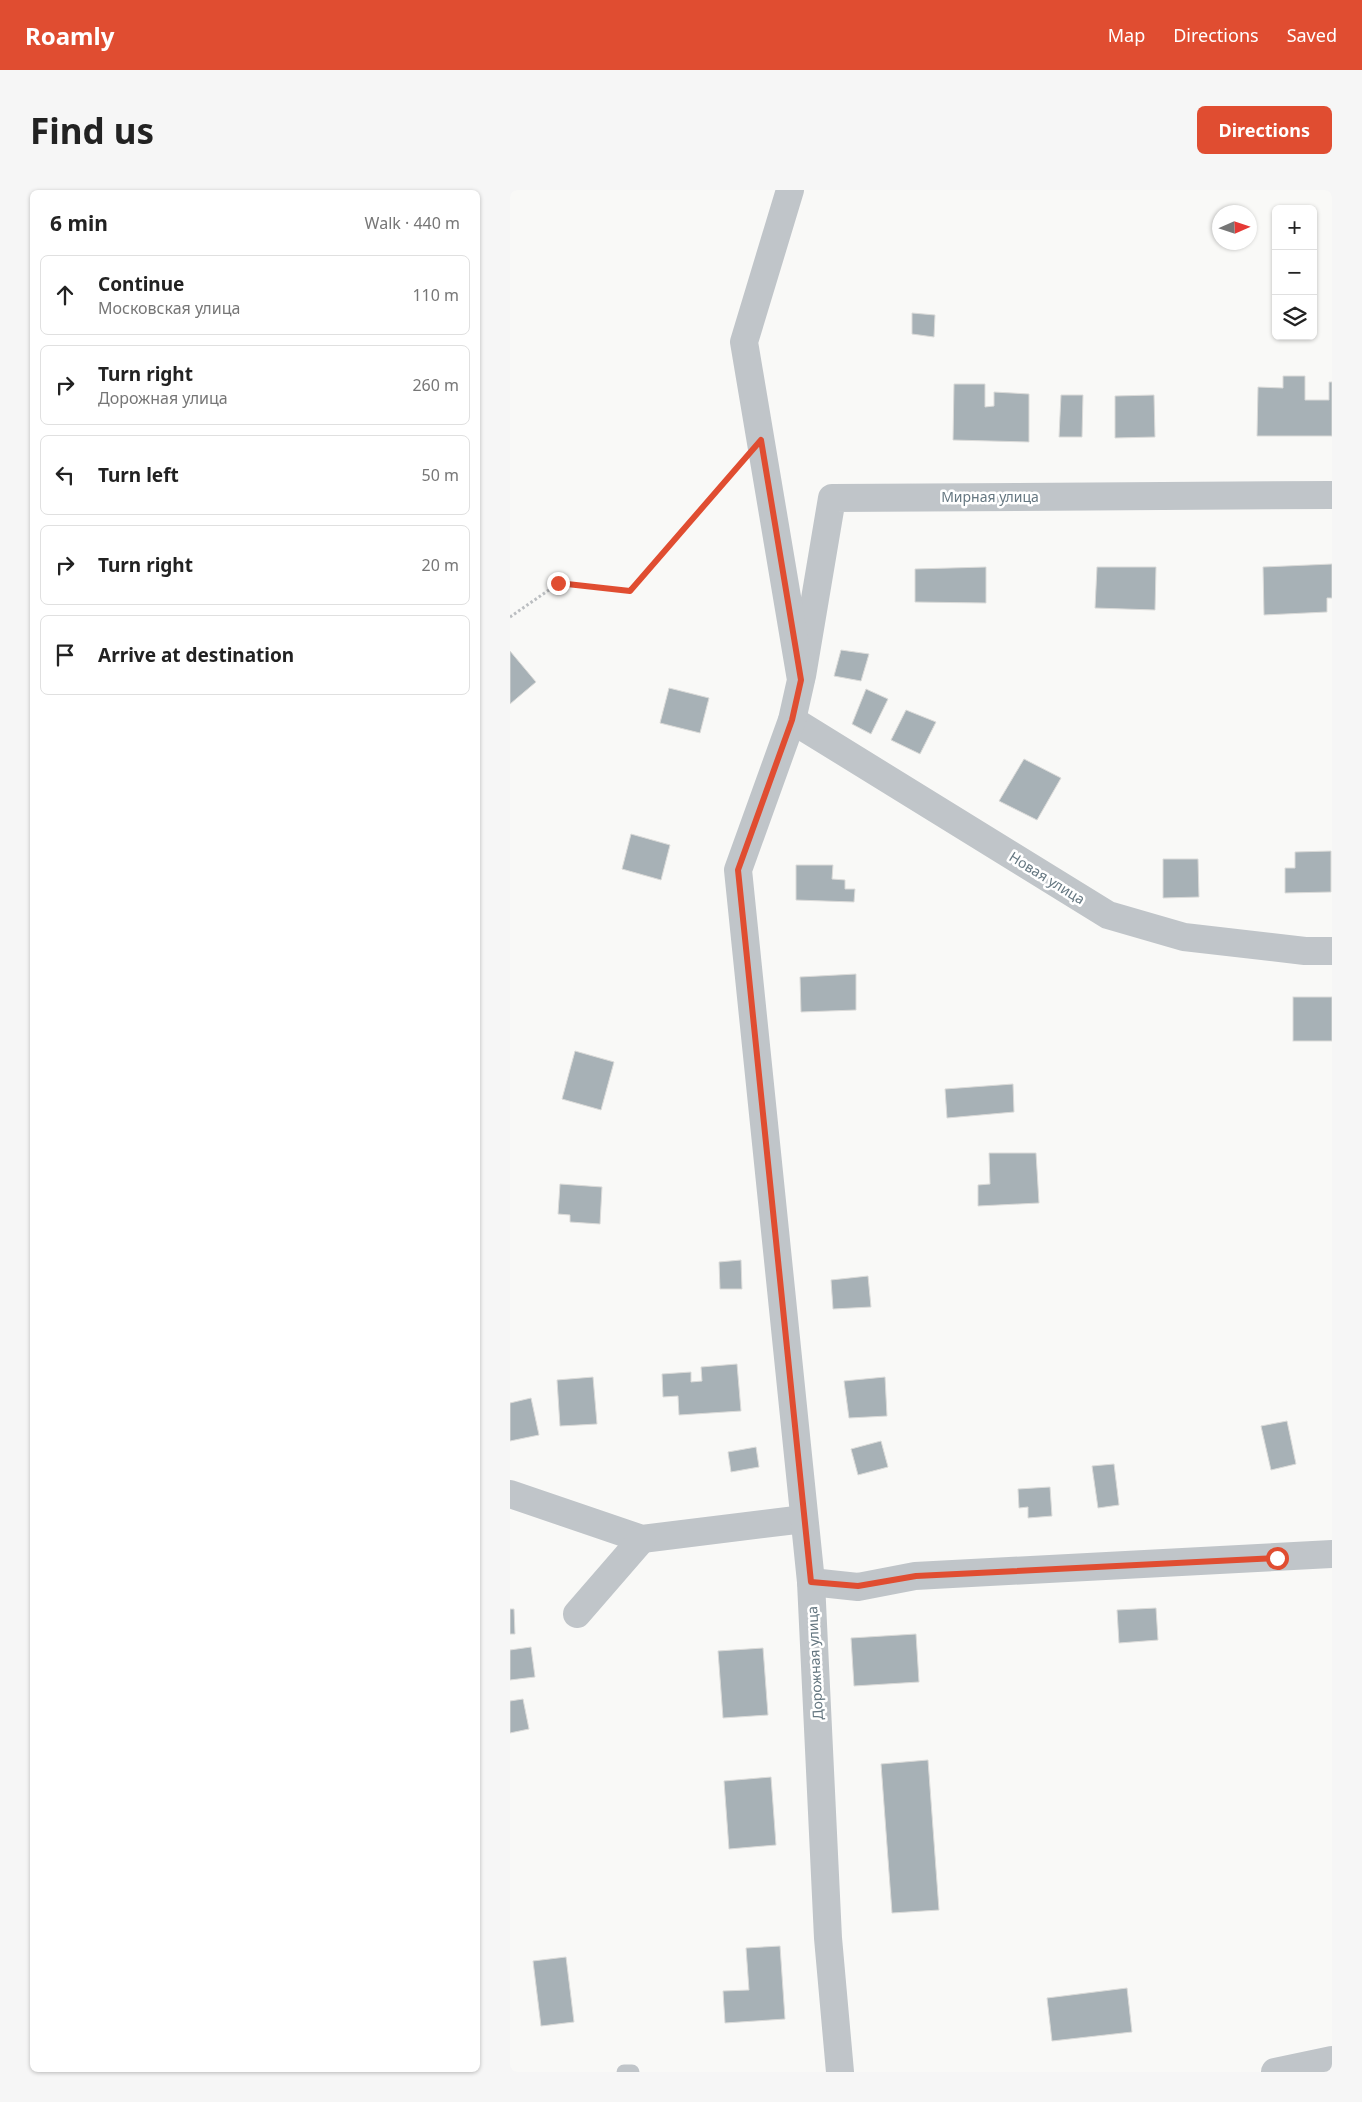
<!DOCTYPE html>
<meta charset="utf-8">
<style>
:root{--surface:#fff;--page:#f6f6f6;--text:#222;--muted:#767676;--line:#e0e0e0;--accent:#e04d31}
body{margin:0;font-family:"Noto Sans",sans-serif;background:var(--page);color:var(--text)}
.controls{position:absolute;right:15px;top:15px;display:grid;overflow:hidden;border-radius:8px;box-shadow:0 1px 4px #0004}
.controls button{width:45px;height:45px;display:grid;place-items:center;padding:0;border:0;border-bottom:1px solid var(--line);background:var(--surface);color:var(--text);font:25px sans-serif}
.compass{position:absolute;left:702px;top:15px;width:45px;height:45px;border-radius:50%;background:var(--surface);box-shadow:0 1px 4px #0004;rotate:87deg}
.stop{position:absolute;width:15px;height:15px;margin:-11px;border:4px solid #e04d31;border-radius:50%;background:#fff}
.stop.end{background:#e04d31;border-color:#fff;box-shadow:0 1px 5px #0008}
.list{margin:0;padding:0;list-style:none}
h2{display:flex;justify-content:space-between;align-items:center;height:65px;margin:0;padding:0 20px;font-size:21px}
h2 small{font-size:16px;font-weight:400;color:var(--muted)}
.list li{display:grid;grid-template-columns:32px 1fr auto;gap:15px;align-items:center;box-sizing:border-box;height:80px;margin:0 10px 10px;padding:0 10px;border:1px solid var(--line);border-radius:8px}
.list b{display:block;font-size:19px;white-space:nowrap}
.list p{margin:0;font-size:16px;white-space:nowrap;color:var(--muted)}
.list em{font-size:16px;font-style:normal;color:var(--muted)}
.icon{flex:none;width:28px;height:28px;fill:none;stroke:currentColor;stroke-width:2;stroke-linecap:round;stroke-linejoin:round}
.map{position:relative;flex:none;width:822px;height:1882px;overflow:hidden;border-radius:8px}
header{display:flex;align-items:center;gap:30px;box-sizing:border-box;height:70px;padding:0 25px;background:var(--accent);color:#fff}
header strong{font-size:24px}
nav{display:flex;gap:28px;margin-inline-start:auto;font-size:18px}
.intro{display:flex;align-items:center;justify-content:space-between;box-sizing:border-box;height:120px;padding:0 30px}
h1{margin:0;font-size:35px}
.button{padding:12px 22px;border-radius:8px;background:var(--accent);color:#fff;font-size:18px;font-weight:700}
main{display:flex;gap:30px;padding:0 30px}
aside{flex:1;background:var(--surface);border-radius:8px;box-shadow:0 1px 4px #0004}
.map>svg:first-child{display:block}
</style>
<header>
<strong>Roamly</strong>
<nav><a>Map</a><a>Directions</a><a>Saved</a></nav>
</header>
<div class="intro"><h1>Find us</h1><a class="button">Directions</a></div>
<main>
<aside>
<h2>6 min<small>Walk · 440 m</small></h2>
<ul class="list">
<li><svg class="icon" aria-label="ahead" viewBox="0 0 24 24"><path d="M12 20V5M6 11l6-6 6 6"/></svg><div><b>Continue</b><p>Московская улица</p></div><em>110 m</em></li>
<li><svg class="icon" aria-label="right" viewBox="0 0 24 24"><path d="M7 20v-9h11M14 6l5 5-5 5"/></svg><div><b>Turn right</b><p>Дорожная улица</p></div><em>260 m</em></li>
<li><svg class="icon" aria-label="left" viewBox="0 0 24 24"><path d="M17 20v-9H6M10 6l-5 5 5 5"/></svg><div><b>Turn left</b></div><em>50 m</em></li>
<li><svg class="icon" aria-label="right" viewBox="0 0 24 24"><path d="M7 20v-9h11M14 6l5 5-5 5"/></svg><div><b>Turn right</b></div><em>20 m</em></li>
<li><svg class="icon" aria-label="arrive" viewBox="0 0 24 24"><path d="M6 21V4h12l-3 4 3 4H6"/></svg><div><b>Arrive at destination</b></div></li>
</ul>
</aside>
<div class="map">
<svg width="822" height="1882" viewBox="0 0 822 1882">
<rect width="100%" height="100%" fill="#f9f9f7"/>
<g fill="#a7b1b6" stroke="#dbdbd9">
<path d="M 402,123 L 425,125 L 424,147 L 402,144 Z"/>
<path d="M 773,186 L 795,186 L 795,210 L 819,210 L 819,192 L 822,192 L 822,246 L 747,246 L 748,197 L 773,198 Z"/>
<path d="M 444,194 L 475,194 L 475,217 L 484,216 L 484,202 L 519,204 L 519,252 L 443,250 Z"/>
<path d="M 551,205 L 573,205 L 572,247 L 549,247 Z"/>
<path d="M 644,205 L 645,247 L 605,248 L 605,206 Z"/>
<path d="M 822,374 L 822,408 L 817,408 L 817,422 L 754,425 L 753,377 Z"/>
<path d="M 476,377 L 476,413 L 405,412 L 405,379 Z"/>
<path d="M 587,377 L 646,377 L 645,420 L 585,418 Z"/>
<path d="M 331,460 L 359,464 L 351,491 L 324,486 Z"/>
<path d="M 0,461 L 26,492 L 0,514 Z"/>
<path d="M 159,498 L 199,508 L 190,543 L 150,533 Z"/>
<path d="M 356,499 L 378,509 L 361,544 L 342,534 Z"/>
<path d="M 396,520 L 426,532 L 410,564 L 381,550 Z"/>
<path d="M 514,569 L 551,588 L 527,630 L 489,611 Z"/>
<path d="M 121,644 L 160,655 L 151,690 L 112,679 Z"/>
<path d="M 821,661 L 821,702 L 775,703 L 775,678 L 785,678 L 785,662 Z"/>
<path d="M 653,669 L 688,669 L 689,707 L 653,708 Z"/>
<path d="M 286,675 L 323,675 L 322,689 L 335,690 L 335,699 L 345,699 L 344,712 L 286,710 Z"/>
<path d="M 346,784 L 346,820 L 291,822 L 290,787 Z"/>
<rect x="783" y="807" width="39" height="44"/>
<path d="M 65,861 L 104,872 L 91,920 L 52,909 Z"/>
<path d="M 503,894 L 504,922 L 437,928 L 435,899 Z"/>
<path d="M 479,963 L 526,963 L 529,1013 L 468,1016 L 468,995 L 480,994 Z"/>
<path d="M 50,994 L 92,997 L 90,1034 L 60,1032 L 60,1025 L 48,1024 Z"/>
<path d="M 231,1070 L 232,1099 L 210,1099 L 209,1072 Z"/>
<path d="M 358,1086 L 361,1117 L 323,1119 L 321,1090 Z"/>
<path d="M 227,1174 L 231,1221 L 169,1225 L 168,1206 L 153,1207 L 152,1184 L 181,1182 L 181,1192 L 192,1191 L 191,1177 Z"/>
<path d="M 83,1187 L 87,1234 L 50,1236 L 47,1190 Z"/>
<path d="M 375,1187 L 377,1226 L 339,1228 L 334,1191 Z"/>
<path d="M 21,1208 L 29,1245 L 0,1251 L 0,1213 Z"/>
<path d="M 777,1231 L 786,1274 L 761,1280 L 751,1236 Z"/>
<path d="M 371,1251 L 378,1277 L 348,1285 L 341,1259 Z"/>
<path d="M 246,1257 L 249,1277 L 221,1282 L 218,1262 Z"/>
<path d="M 604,1274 L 609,1315 L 588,1318 L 582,1276 Z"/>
<path d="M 540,1297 L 542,1326 L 518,1328 L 518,1317 L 509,1318 L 508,1299 Z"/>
<path d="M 646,1418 L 648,1450 L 609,1453 L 607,1420 Z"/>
<path d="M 0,1419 L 4,1419 L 5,1444 L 0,1444 Z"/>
<path d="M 406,1444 L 409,1492 L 344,1496 L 341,1448 Z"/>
<path d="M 21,1457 L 25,1487 L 0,1490 L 0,1460 Z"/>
<path d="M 253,1458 L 258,1525 L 213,1528 L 208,1461 Z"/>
<path d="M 13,1509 L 19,1539 L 0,1543 L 0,1511 Z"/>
<path d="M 418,1570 L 429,1720 L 382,1723 L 371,1574 Z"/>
<path d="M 261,1587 L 266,1655 L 219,1659 L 214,1591 Z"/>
<path d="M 270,1756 L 275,1829 L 215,1833 L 213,1801 L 239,1800 L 236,1758 Z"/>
<path d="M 56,1767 L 64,1832 L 31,1836 L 23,1771 Z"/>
<path d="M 617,1798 L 622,1842 L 542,1851 L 537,1808 Z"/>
</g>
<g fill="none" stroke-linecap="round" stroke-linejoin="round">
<path stroke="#bbbec1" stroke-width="3" stroke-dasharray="2.5 2.5" stroke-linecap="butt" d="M 0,427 L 49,393 L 120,401 L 225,279"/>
<path stroke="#c0c5c9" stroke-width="15" d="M 114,1882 L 122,1882"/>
<g stroke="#c0c5c9" stroke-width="28">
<path d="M 292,486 L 322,308 L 822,305"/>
<path d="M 282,530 L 598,725 L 674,747 L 795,761 L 822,761"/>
<path d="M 0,1304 L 132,1349 L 294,1329"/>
<path d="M 301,1392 L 348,1397 L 405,1386 L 822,1364"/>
<path d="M 67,1424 L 132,1349"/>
<path d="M 765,1882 L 822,1870"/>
</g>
<path stroke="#c0c5c9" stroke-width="28" d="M 280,0 L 234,152 L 291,490 L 282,530 L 228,680 L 301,1392 L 318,1748 L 330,1882"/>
</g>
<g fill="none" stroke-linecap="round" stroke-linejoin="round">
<path stroke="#e04d31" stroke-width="6" d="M 48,393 L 120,401 L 251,250 L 291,490 L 282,530 L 228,680 L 301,1392 L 348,1396 L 406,1386 L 767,1368"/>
</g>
<g text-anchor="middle" stroke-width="5" stroke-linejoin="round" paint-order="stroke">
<g font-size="14" fill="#657781" stroke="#fff">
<text x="480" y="312">Мирная улица</text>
<text transform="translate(537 688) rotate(32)" y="5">Новая улица</text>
<text transform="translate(305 1473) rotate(-93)" y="5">Дорожная улица</text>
</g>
</g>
</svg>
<div class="controls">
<button>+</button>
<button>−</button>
<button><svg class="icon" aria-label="layers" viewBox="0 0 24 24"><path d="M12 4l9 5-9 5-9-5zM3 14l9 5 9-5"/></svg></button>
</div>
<svg class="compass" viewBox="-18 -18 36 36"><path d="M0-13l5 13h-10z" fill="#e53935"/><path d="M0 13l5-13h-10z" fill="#767676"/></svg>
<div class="stop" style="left:767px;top:1368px"></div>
<div class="stop end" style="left:48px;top:393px"></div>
</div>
</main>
